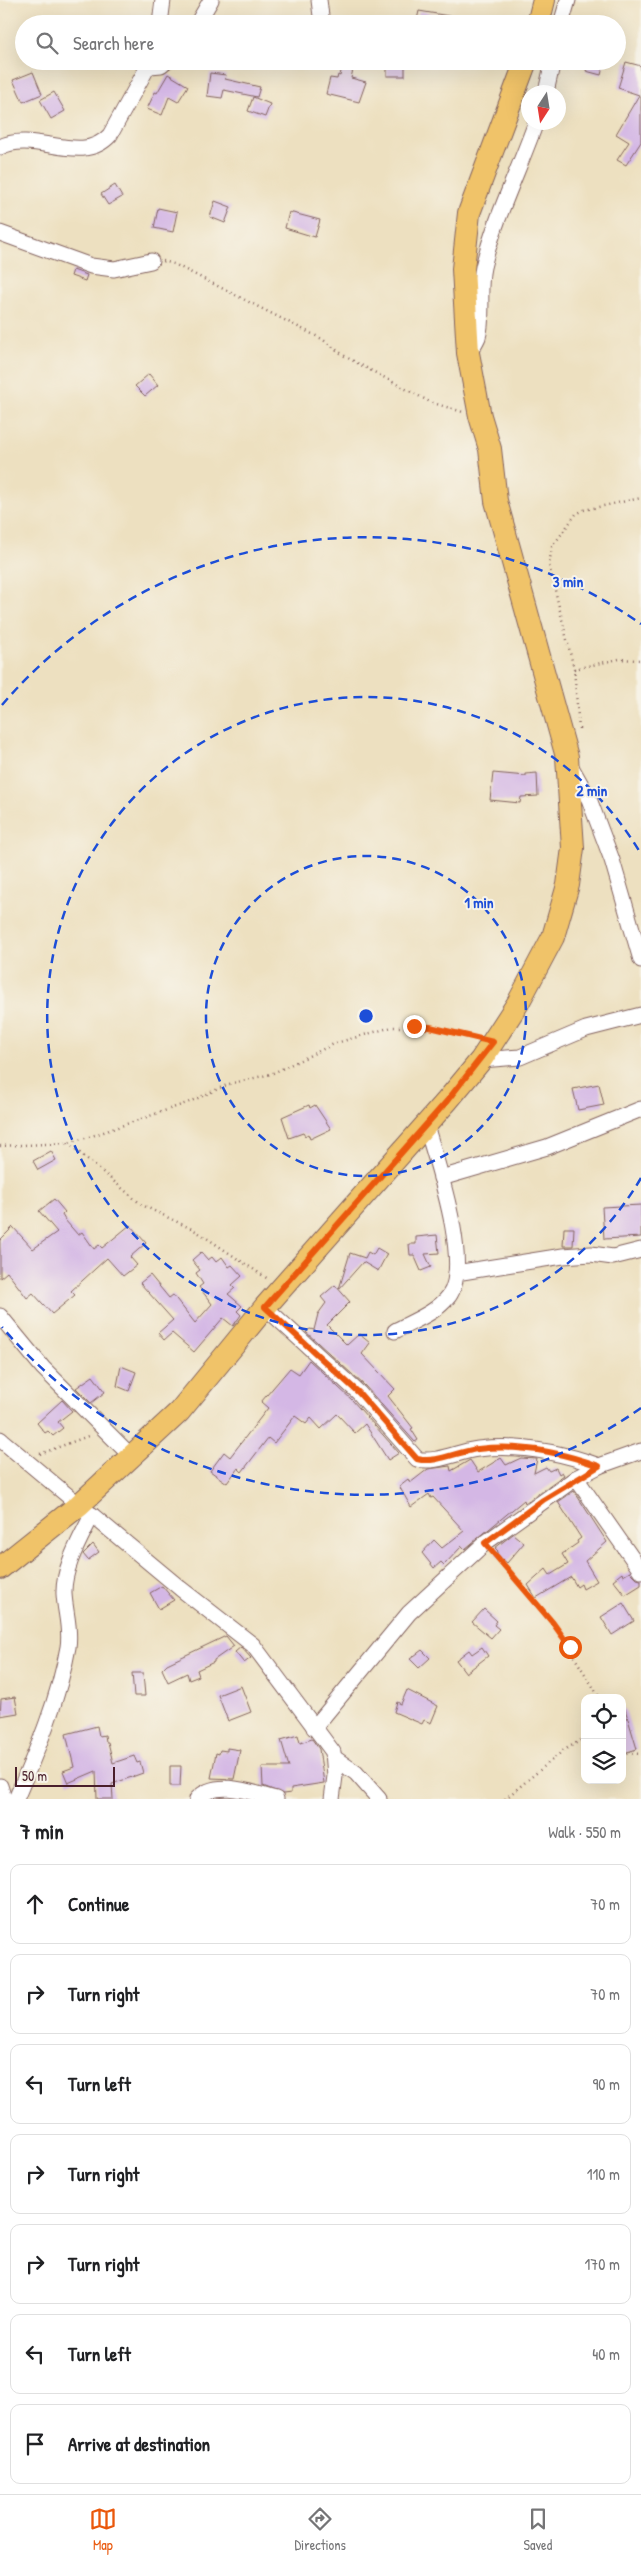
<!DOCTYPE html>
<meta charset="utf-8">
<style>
:root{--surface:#fff;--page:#f6f6f6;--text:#202124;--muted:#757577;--line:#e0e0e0;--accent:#ea580c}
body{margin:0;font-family:"Patrick Hand",sans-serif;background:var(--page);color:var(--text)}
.controls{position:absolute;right:15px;bottom:15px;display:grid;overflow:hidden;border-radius:10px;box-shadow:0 5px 20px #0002}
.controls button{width:45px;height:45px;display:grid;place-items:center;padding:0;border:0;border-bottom:1px solid var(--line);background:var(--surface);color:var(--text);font:25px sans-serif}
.compass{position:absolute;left:521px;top:85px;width:45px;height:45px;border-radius:50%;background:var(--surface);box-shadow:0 5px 20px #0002;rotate:192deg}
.scale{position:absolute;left:15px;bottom:12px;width:100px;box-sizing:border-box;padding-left:5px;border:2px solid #4a1f2b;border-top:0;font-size:14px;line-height:18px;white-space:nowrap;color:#4a1f2b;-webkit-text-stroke:4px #f7f3e8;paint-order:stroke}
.stop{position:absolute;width:15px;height:15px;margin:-11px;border:4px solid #ea580c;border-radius:50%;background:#fff}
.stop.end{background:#ea580c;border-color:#fff;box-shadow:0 1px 5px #0008}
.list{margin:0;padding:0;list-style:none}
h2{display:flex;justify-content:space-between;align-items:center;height:65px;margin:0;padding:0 20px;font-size:21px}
h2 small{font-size:16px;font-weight:400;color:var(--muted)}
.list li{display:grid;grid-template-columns:32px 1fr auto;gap:15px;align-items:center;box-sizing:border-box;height:80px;margin:0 10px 10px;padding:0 10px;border:1px solid var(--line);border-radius:10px}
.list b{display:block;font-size:19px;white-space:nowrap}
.list em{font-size:16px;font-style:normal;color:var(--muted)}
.icon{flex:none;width:28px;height:28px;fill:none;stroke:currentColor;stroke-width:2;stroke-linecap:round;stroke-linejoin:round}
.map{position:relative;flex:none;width:641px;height:1799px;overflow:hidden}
.search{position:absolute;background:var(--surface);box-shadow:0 5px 20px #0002;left:15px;right:15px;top:15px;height:55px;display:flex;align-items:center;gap:12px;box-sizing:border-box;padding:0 18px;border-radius:28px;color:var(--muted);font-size:19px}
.sheet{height:695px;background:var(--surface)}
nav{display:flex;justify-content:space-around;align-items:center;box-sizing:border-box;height:70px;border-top:1px solid var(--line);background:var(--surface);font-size:14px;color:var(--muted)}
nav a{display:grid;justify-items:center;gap:2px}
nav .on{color:var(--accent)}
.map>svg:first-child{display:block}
</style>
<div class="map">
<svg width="641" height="1799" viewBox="0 0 641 1799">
<rect width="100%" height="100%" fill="#f7f3e8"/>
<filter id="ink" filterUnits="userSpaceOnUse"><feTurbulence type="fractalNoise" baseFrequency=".02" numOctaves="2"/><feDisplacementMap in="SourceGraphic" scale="10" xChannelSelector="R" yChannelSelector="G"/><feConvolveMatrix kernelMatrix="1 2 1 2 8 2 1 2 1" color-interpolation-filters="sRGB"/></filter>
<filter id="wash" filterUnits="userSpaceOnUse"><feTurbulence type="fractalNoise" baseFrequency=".0096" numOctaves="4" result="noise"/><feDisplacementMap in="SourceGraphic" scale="20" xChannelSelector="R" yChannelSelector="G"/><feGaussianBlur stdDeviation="1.12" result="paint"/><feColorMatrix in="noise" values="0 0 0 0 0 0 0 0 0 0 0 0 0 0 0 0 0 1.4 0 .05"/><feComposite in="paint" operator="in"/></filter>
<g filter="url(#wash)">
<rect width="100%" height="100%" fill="#ede0c0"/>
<g id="blocks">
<g fill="#d4b7e5">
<path d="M 419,11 L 461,18 L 461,24 L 416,24 Z"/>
<path d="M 343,61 L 355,61 L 351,78 L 366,82 L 359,102 L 326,94 L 330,78 L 337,79 L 338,75 L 340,76 Z"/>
<rect x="387" y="61" width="18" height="15"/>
<path d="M 589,61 L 604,63 L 601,75 L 586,71 Z"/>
<path d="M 626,62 L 641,66 L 641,142 L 626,165 L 617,160 L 629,142 L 616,134 L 639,95 L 618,88 Z"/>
<path d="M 33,72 L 42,94 L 23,102 L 13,80 Z"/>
<path d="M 210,73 L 226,75 L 225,79 L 260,87 L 257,97 L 224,90 L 222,98 L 207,96 Z"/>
<path d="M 168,74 L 188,86 L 178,102 L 169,97 L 162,115 L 147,109 L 155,92 L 157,93 Z"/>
<path d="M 54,92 L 65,111 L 51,119 L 40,100 Z"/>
<path d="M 253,97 L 270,104 L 265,117 L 248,111 Z"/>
<path d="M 115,185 L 122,197 L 108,205 L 101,194 Z"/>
<path d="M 215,201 L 231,207 L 225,223 L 210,217 Z"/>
<path d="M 158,208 L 177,212 L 173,232 L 154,228 Z"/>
<path d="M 289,212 L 320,220 L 315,237 L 285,228 Z"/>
<path d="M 73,270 L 87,275 L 85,281 L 71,276 Z"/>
<path d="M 149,374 L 158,385 L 145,396 L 135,386 Z"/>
<path d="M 493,773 L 526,776 L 526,774 L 537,773 L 538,796 L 521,797 L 520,803 L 490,800 Z"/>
<path d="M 599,1084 L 604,1105 L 578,1110 L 573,1089 Z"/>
<path d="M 309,1105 L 310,1108 L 315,1105 L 331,1129 L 310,1139 L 308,1134 L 305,1136 L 303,1133 L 289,1138 L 282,1117 Z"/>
<path d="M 51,1151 L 56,1160 L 38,1170 L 33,1161 Z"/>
<path d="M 54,1199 L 65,1212 L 62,1215 L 65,1220 L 78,1235 L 82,1232 L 94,1249 L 99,1245 L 102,1248 L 130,1225 L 146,1243 L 130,1257 L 137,1265 L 123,1276 L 107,1258 L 71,1291 L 75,1295 L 52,1314 L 33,1293 L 27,1298 L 7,1272 L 0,1278 L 0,1240 L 13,1227 L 33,1249 L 57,1232 L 39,1211 Z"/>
<path d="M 641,1205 L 641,1237 L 604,1239 L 602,1207 Z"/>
<path d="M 564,1228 L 574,1228 L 573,1246 L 563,1246 Z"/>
<path d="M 437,1235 L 439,1253 L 425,1254 L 431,1267 L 421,1271 L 414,1255 L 410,1255 L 409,1244 L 416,1244 L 416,1237 Z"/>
<path d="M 377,1248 L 387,1254 L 378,1271 L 363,1262 L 339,1289 L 350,1253 L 365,1258 L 368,1252 L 373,1255 Z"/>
<path d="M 201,1252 L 208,1260 L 212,1257 L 216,1262 L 222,1257 L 229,1267 L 232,1265 L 242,1276 L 232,1285 L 235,1288 L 228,1294 L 242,1306 L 237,1311 L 241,1315 L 233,1326 L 223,1318 L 194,1352 L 172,1333 L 164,1340 L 158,1333 L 173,1320 L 140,1283 L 150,1275 L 169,1298 L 173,1295 L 195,1323 L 212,1304 L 199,1287 L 203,1284 L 196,1273 L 200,1270 L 192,1260 Z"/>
<path d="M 335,1285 L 350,1302 L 327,1325 L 347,1345 L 359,1334 L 370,1343 L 362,1354 L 395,1389 L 388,1396 L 413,1428 L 411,1429 L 418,1440 L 415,1442 L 365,1386 L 306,1332 L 310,1329 L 314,1330 L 318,1314 L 326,1303 L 321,1297 Z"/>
<path d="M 309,1360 L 352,1400 L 399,1453 L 388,1460 L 365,1424 L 355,1433 L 337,1414 L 321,1429 L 311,1418 L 306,1424 L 295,1416 L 274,1443 L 268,1438 L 242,1472 L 238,1468 L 227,1483 L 210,1471 L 224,1452 L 230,1457 L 268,1408 L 261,1402 L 290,1368 L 299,1374 Z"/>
<path d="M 121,1366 L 136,1372 L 129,1391 L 117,1386 Z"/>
<path d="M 93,1376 L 105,1392 L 91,1403 L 76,1388 Z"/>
<path d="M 62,1400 L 72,1411 L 58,1422 L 63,1428 L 53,1436 L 48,1431 L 45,1433 L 37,1423 Z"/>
<path d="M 501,1458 L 506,1465 L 521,1458 L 537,1459 L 534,1473 L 546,1467 L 549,1471 L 556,1468 L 559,1474 L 562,1472 L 564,1475 L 525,1503 L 524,1500 L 465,1549 L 462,1546 L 444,1565 L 441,1562 L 434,1568 L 422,1553 L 434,1540 L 442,1548 L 464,1531 L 433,1497 L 431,1498 L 429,1494 L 411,1507 L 399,1486 L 408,1479 L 410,1483 L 428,1469 L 450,1466 L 451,1471 L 470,1460 L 478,1472 Z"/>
<path d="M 574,1491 L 607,1542 L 585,1561 L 597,1581 L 583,1589 L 581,1584 L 577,1587 L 571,1577 L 536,1598 L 528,1585 L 546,1569 L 550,1575 L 568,1564 L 562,1554 L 578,1543 L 577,1541 L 581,1538 L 558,1502 Z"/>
<path d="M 513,1534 L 524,1543 L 507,1563 L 496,1554 L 498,1551 L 495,1548 Z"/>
<path d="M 93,1544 L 99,1552 L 88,1560 L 83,1554 Z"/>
<path d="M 630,1572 L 637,1579 L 641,1580 L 641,1585 L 625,1595 L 613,1580 L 622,1573 L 623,1576 Z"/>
<path d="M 162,1586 L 174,1600 L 159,1609 L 150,1593 Z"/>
<path d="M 623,1603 L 634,1621 L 612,1635 L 601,1617 Z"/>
<path d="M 484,1609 L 497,1621 L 494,1625 L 499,1629 L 491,1638 L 472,1622 Z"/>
<path d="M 226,1636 L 234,1646 L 214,1660 L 214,1662 L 197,1670 L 199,1676 L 189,1680 L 187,1673 L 168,1682 L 162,1669 L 167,1664 Z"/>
<path d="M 241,1647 L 251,1658 L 244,1663 L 235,1652 Z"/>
<path d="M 482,1647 L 488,1656 L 466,1673 L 456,1660 L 469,1650 L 472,1654 Z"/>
<path d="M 422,1650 L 430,1658 L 419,1668 L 410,1659 Z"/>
<path d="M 132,1673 L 143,1673 L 145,1696 L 134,1696 Z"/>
<path d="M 241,1686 L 251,1712 L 228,1721 L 218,1695 Z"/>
<path d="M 407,1690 L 438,1706 L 431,1723 L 424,1720 L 422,1724 L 394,1712 L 397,1702 L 401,1704 Z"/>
<path d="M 15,1697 L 18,1713 L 0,1716 L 1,1699 Z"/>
<path d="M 622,1709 L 625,1709 L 637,1749 L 624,1753 Z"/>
<path d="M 97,1726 L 99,1736 L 105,1735 L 106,1742 L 108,1742 L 113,1763 L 134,1756 L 137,1763 L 140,1762 L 143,1773 L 112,1784 L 113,1799 L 97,1799 L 96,1771 L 68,1783 L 63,1771 L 74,1767 L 66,1734 Z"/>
<path d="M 298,1735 L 300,1743 L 312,1739 L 319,1749 L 324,1783 L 291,1788 L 291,1793 L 283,1794 L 263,1786 L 262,1767 L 289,1767 L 281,1740 Z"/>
<path d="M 227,1748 L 240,1750 L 234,1779 L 211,1778 L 216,1753 L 219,1754 L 220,1750 L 227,1751 Z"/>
<path d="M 170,1766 L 181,1766 L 180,1786 L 170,1786 Z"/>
</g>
</g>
</g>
<g filter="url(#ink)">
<use href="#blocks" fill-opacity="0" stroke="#83635f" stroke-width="1"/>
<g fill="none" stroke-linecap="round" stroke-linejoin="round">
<g stroke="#83635f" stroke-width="17">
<g id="minor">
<path d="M 319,0 L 322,24"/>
<path d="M 160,24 L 163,0"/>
<path d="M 197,24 L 211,0"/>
<path d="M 561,24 L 568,0"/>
<path d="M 150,66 L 161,65 L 166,61"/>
<path d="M 546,92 L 553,61"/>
<path d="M 0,147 C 35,129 81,167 110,135 L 151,61"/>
<path d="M 0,233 L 91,266 L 114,269 L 151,261"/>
<path d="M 469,353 C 472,348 476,342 478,337 C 484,319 478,289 483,267 C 495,218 519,170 536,122"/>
<path d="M 571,767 L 589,799 L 612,860 L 641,960"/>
<path d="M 481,1060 L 520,1057 L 586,1029 L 641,1015"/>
<path d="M 441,1178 L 547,1147 L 641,1109"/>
<path d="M 456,1273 L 563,1256 L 591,1254 L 613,1257 L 641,1250"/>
<path d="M 265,1307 L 359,1393 L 417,1459 C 436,1464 459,1451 478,1449 C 520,1444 560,1452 599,1466"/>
<path d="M 0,1316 L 43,1368 L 132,1457"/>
<path d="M 395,1331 C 413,1321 436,1313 449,1296 C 472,1264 436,1161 426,1125"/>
<path d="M 0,1439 L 79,1505"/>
<path d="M 576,1478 L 641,1571"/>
<path d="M 78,1506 L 92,1515 L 181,1589 L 253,1645 L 333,1752 L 335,1776 L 332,1799"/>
<path d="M 314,1728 L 409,1613 L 485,1543 L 576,1478 L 599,1466 L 641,1451"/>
<path d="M 336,1759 L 356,1773 L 379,1799"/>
<path d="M 0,1786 L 4,1799"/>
<path d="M 16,1799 C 37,1750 59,1699 68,1647 C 71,1628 65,1612 64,1594 C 63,1567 81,1538 92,1515"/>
<path d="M 197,1799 C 216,1778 253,1793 276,1799"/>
</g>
</g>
<g stroke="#83635f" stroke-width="24">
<g id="primary">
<path d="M 538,24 L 544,0"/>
<path d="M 0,1568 L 79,1505 L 179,1412 L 265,1307 L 447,1101 L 481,1060 L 518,1003 L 553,937 L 568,885 L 573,848 L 567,757 L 496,501 L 490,449 L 480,416 L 468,353 L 463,269 L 469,213 L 526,61"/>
</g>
</g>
<g stroke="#83635f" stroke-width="2.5" stroke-dasharray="1 4" stroke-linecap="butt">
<path d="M 163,261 L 174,264 L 322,339 L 346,357 L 430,402 L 463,412"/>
<path d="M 574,669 L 619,659 L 641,660"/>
<path d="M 579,729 L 574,669 L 549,565 L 552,547 L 576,514 L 584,510 L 641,498"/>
<path d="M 68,1143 L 142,1205 L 196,1231 L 268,1279"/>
<path d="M 0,1146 L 68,1143 L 92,1136 L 187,1103 L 229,1084 L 271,1074 L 336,1043 L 392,1027 L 430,1027 L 476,1038"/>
<path d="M 40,1454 L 91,1435"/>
<path d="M 494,1554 L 553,1623 L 600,1698"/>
<path d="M 622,1753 L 641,1754"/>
<path d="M 505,1799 L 564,1750 L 585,1738"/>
</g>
<use href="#minor" stroke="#fff" stroke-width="15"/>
<use href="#primary" stroke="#f0c369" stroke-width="22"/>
</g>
</g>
<g fill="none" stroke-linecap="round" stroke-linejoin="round" filter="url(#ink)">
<path stroke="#ea580c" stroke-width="6" d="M 414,1026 L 430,1027 L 493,1042 L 447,1101 L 265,1307 L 359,1393 L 417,1459 C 436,1464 459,1451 478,1449 C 520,1444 560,1452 599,1466 L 543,1500 L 485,1543 L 553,1623 L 570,1647"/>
</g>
<g fill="none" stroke="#1d4ed8" stroke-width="2.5" stroke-dasharray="9 6">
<circle cx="366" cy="1016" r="160"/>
<path d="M641 1178A319 319 0 1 1 641 854"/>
<path d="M641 1408A479 479 0 0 1 2 1327M2 705A479 479 0 0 1 641 624"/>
</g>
<circle cx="366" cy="1016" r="8" fill="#1d4ed8" stroke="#f7f3e8" stroke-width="2.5"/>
<g font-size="15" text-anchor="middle" font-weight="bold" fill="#1d4ed8" stroke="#f7f3e8" stroke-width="4" stroke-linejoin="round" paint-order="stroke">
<text x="568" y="587">3 min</text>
<text x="592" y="796">2 min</text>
<text x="479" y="908">1 min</text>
</g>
</svg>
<div class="controls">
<button><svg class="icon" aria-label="locate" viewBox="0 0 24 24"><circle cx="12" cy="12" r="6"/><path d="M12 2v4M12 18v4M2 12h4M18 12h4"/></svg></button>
<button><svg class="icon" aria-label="layers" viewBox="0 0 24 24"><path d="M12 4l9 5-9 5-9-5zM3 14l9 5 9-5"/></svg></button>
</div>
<svg class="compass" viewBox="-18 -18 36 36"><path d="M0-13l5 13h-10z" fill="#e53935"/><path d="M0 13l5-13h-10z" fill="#757577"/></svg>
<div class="scale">50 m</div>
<div class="stop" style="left:570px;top:1647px"></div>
<div class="stop end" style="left:414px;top:1026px"></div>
<div class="search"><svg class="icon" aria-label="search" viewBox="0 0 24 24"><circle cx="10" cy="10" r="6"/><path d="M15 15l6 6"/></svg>Search here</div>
</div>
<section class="sheet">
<h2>7 min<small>Walk · 550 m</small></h2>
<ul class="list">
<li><svg class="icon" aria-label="ahead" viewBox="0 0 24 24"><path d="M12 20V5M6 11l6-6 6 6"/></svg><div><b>Continue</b></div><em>70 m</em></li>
<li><svg class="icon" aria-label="right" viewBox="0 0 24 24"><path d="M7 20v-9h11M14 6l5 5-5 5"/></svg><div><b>Turn right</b></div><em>70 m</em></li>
<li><svg class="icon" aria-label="left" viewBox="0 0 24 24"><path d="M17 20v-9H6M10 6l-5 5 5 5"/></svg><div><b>Turn left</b></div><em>90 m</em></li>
<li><svg class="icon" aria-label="right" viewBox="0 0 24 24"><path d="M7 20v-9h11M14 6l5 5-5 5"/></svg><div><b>Turn right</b></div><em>110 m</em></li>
<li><svg class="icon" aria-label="right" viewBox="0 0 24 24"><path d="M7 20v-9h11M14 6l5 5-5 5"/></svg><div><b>Turn right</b></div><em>170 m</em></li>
<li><svg class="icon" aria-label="left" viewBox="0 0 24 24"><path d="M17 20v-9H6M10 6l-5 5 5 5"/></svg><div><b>Turn left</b></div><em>40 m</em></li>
<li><svg class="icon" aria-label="arrive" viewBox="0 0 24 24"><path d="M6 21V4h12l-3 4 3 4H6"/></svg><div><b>Arrive at destination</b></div></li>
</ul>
</section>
<nav>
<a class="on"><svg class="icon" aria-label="map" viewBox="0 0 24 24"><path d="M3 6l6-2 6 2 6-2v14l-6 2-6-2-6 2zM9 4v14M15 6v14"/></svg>Map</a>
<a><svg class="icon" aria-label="directions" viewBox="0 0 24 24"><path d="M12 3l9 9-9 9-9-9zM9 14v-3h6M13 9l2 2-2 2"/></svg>Directions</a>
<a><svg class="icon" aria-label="saved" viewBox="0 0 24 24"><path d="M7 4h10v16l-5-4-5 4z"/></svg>Saved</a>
</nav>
